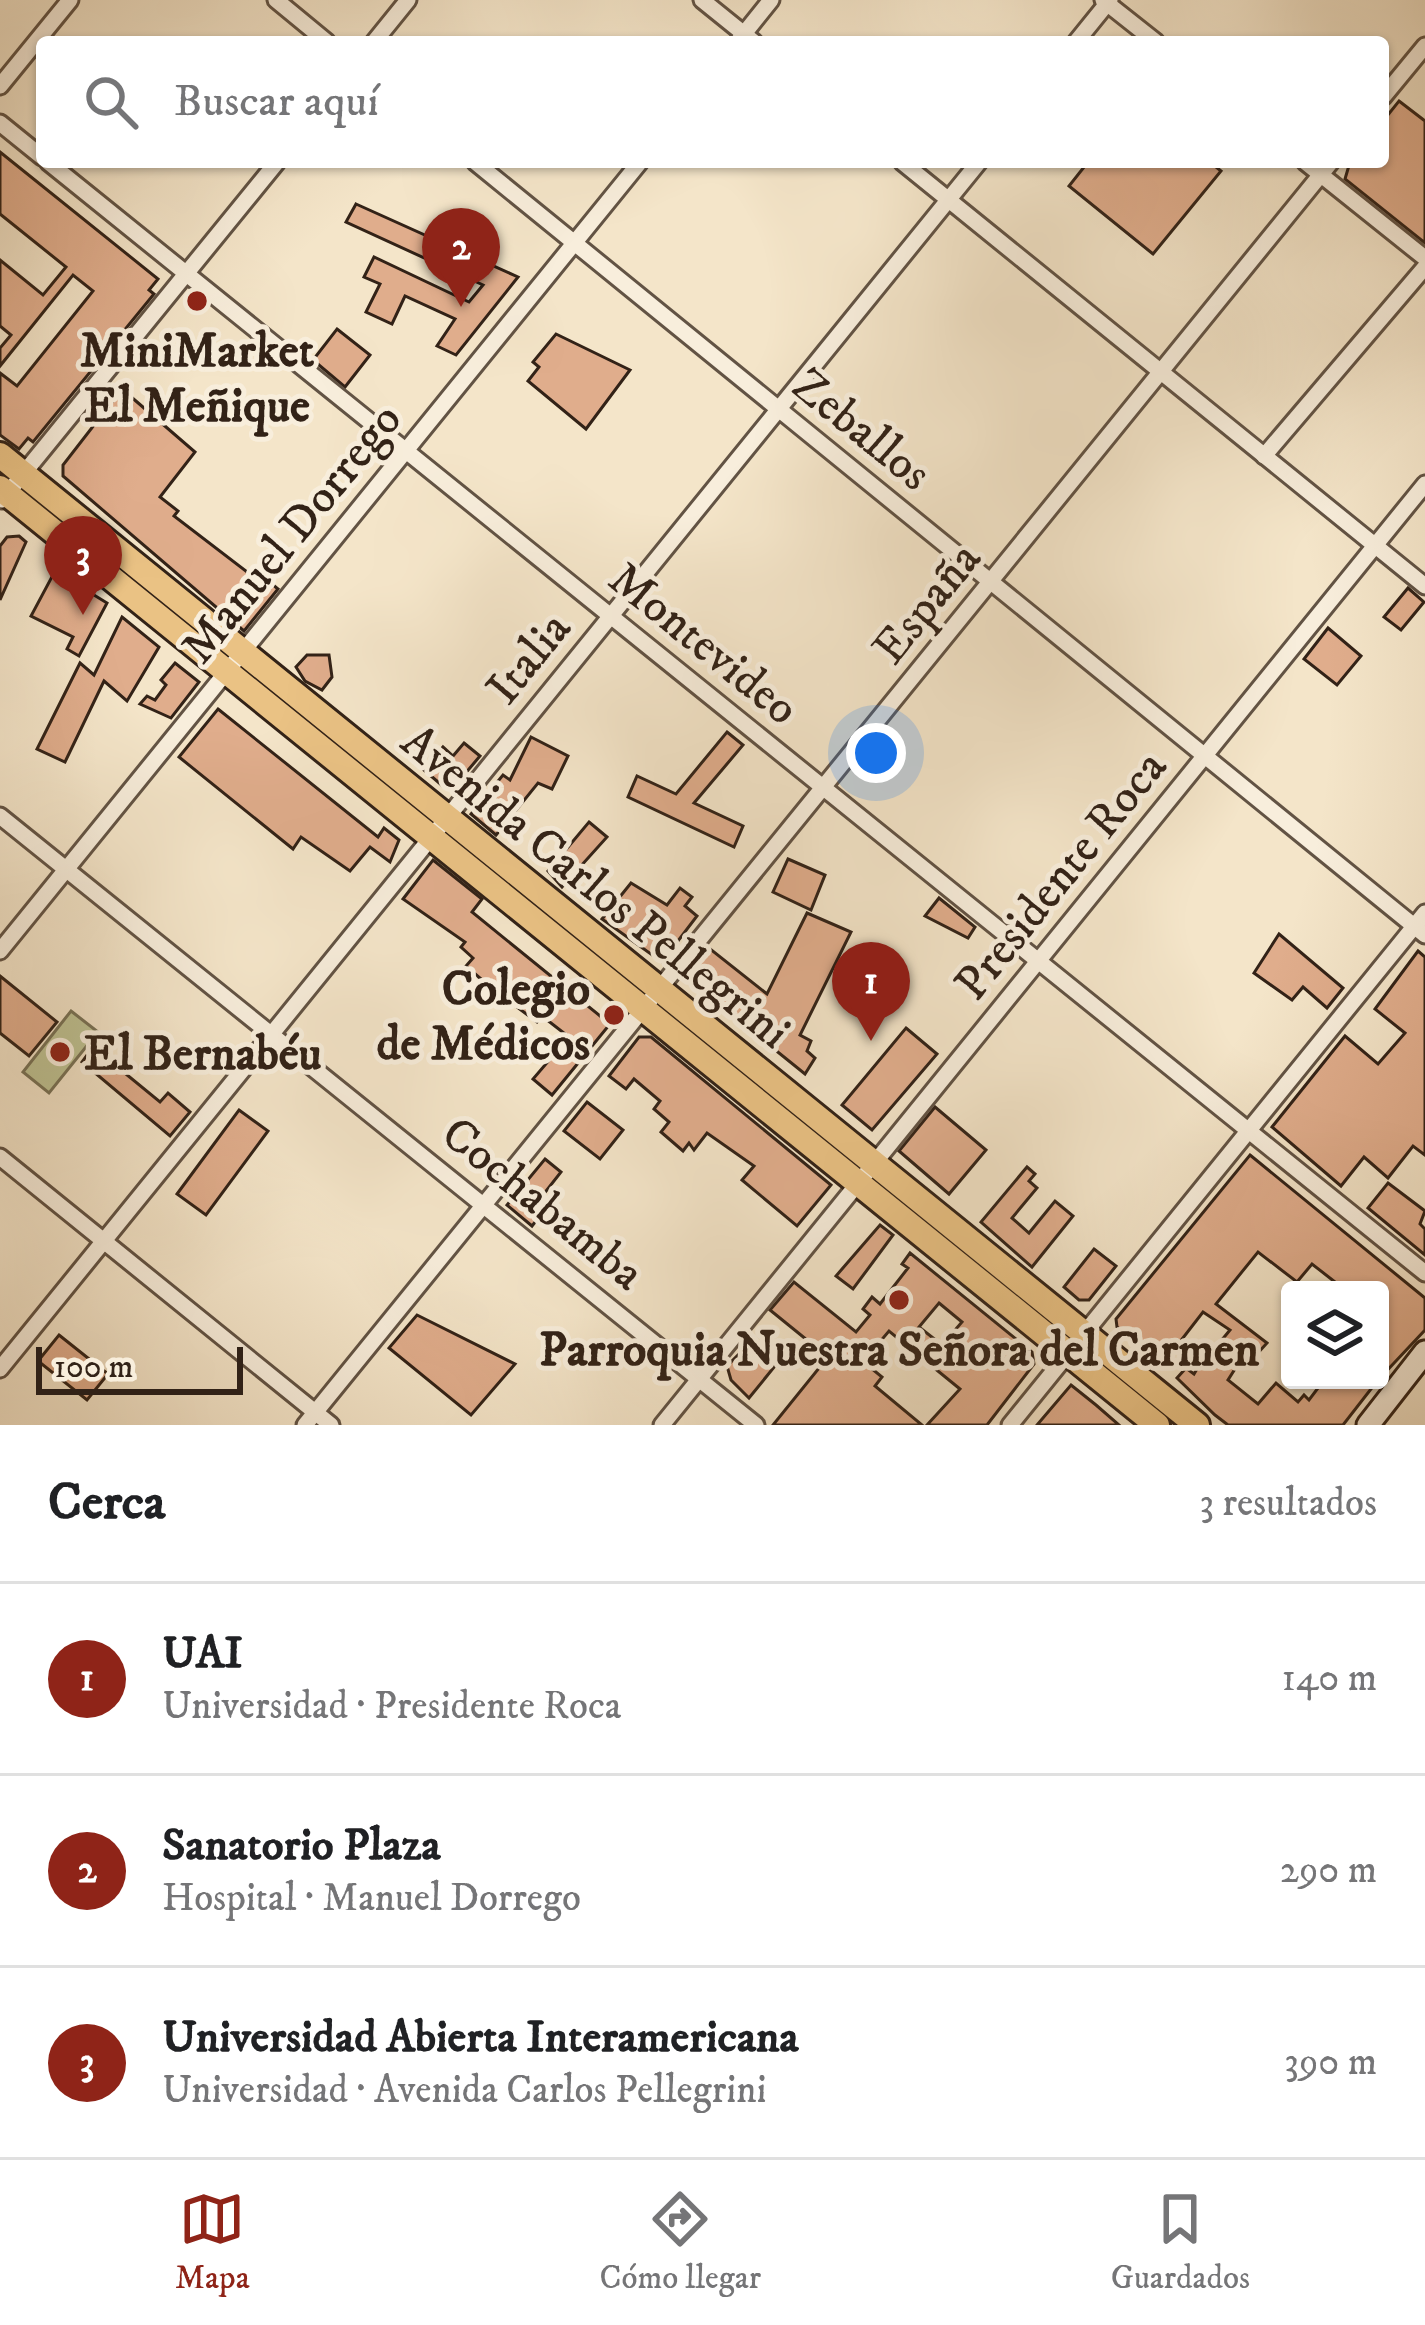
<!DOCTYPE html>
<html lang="es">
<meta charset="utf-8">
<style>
:root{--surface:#fff;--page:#f6f6f6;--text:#202124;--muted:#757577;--line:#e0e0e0;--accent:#8f2418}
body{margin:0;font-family:"IM FELL DW Pica",serif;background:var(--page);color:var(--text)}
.controls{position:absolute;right:36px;bottom:36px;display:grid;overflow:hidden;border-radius:12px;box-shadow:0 3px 9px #0004}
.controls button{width:108px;height:108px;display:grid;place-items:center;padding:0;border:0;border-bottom:3px solid var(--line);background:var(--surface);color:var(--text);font:60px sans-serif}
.scale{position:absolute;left:36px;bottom:30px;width:207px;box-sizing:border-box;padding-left:12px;border:6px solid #322217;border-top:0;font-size:33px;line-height:42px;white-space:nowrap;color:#322217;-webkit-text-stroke:9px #f8eedc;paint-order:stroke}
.you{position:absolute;left:876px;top:753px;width:42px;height:42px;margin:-30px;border:9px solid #fff;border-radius:50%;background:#1a73e8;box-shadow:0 0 0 18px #1a73e833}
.badge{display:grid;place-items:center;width:78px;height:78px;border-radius:50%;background:var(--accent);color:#fff;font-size:39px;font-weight:700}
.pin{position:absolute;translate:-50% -99px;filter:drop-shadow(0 3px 6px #0008)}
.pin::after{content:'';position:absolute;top:63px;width:42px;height:36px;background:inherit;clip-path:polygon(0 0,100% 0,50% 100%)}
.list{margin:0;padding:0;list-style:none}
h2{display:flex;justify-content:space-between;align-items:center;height:156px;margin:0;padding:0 48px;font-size:51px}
h2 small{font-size:39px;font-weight:400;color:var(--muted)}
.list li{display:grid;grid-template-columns:78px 1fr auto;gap:36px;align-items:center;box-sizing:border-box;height:192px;padding:0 48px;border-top:3px solid var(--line)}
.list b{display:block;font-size:45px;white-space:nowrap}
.list p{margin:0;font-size:39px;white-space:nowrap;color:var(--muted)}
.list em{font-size:39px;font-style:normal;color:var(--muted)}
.icon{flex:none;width:66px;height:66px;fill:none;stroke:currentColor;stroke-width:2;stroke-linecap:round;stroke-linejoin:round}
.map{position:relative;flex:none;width:1425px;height:1425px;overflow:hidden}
.search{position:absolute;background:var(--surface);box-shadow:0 3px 9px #0004;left:36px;right:36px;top:36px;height:132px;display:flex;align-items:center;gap:30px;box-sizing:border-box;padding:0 42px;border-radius:12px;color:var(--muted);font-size:45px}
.sheet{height:732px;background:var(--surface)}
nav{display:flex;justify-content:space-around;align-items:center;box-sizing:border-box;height:168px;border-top:3px solid var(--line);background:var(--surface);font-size:33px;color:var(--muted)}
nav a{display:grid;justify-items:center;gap:6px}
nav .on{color:var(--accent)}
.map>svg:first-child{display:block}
</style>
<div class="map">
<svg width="1425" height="1425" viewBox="0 0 1425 1425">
<rect width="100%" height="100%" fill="#f4e5c9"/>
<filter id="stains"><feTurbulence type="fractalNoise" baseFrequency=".00167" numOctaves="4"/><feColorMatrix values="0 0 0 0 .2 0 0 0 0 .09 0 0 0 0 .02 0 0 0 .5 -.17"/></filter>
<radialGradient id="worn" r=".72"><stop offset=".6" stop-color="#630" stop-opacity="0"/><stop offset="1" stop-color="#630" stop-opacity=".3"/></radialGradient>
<path fill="#bfc394" stroke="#787256" stroke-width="3" d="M 71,1011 L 98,1032 L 49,1093 L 23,1072 Z"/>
<g fill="#e0ad8c" stroke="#322217" stroke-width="3" fill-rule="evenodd">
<path d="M 1399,101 L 1425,121 L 1425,243 L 1345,179 L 1350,162 L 1383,162 L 1383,121 Z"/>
<path d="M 0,152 L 158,279 L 149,290 L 154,294 L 33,442 L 28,438 L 19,449 L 0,435 L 0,373 L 17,386 L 93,291 L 73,275 L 0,366 L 0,348 L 11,335 L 0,326 L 0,260 L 43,295 L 66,267 L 0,214 Z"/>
<path d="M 1088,162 L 1210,162 L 1221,171 L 1153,254 L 1069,186 Z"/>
<path d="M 356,204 L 518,277 L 456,355 L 437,346 L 455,319 L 405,296 L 392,324 L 366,312 L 380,284 L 364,277 L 374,257 L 469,302 L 483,285 L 346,222 Z"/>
<path d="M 337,329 L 370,355 L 345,387 L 313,360 Z"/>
<path d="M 556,334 L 630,370 L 586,429 L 528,381 L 539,367 L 533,362 Z"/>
<path d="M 122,389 L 195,452 L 160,497 L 178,511 L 174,516 L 251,575 L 254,569 L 278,589 L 244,631 L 63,476 L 63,465 Z"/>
<path d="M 19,536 L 26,542 L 0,600 L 0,546 L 7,537 Z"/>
<path d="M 55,571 L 107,603 L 79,656 L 67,649 L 73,637 L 31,616 Z"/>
<path d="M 1408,588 L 1424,602 L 1401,630 L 1384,617 Z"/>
<path d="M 122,617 L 159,647 L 127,701 L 104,681 L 65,762 L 37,749 L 80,663 L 94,675 Z"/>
<path d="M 1328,628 L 1361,656 L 1337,685 L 1304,659 Z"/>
<path d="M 307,655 L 329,655 L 332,677 L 322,690 L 305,681 L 296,667 Z"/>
<path d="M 175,663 L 199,682 L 171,718 L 140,704 L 147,696 L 155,700 L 166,685 L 161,680 Z"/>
<path d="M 218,709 L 378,837 L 384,828 L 399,840 L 390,862 L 370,847 L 350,871 L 301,837 L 293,849 L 179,757 Z"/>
<path d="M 727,732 L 743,745 L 694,803 L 743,826 L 734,847 L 628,797 L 637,776 L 676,794 Z"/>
<path d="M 531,737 L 568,756 L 552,789 L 538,783 L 496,835 L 471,814 L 503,775 L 510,780 Z"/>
<path d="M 464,743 L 480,756 L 453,788 L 445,788 L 424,770 L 443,747 L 453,756 Z"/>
<path d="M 589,822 L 607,837 L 562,887 L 548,871 Z"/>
<path d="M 788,859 L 825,875 L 811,910 L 773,892 Z"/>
<path d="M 433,860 L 482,899 L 472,912 L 610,1024 L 552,1095 L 533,1079 L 569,1037 L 542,1016 L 537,1022 L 489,986 L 466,966 L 473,958 L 461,947 L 465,942 L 403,899 Z"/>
<path d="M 631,883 L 667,905 L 680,888 L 692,897 L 685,906 L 697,916 L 662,962 L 602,919 Z"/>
<path d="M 939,898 L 975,927 L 968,938 L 925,916 Z"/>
<path d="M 807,913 L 851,932 L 800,1035 L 811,1041 L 807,1051 L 815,1058 L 805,1074 L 691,982 L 689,972 L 709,948 L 767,994 Z"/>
<path d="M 1279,934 L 1343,988 L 1327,1008 L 1303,987 L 1292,1000 L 1254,973 Z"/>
<path d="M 1418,951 L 1425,957 L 1425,1155 L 1413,1146 L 1388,1178 L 1364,1157 L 1341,1186 L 1272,1127 L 1345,1036 L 1378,1064 L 1405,1033 L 1375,1009 Z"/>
<path d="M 0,976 L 57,1022 L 29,1056 L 0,1033 Z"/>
<path d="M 906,1028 L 937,1054 L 872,1130 L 842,1105 Z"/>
<path d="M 639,1037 L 651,1037 L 831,1185 L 797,1226 L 742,1180 L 754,1166 L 707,1133 L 694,1150 L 689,1143 L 683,1151 L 661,1132 L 669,1122 L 654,1109 L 660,1101 L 634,1079 L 626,1089 L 609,1076 Z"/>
<path d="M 93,1047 L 160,1102 L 168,1093 L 190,1112 L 170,1136 L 82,1062 Z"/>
<path d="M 587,1102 L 623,1130 L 600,1159 L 564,1131 Z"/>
<path d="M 935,1107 L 986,1150 L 949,1194 L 899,1151 Z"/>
<path d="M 239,1110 L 268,1131 L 206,1215 L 177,1194 Z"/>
<path d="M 1250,1155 L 1425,1298 L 1425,1330 L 1380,1378 L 1380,1290 L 1328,1290 L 1335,1282 L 1312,1264 L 1297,1282 L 1258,1252 L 1216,1304 L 1267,1343 L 1257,1354 L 1249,1347 L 1228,1380 L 1258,1404 L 1276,1383 L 1298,1402 L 1304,1395 L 1309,1400 L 1324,1380 L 1378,1380 L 1343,1425 L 1228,1425 L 1215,1415 L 1177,1378 L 1186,1368 L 1194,1374 L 1211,1345 L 1216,1347 L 1230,1330 L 1203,1312 L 1162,1365 L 1117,1327 L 1116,1319 Z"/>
<path d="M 545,1159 L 561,1172 L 539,1200 L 547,1207 L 532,1226 L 507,1205 Z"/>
<path d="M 1027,1167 L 1035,1174 L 1029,1181 L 1037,1188 L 1012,1218 L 1029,1233 L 1055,1201 L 1073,1216 L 1032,1267 L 981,1222 Z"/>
<path d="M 1388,1183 L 1425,1211 L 1420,1224 L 1425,1229 L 1425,1255 L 1368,1208 Z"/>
<path d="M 880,1225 L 893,1235 L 853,1289 L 836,1276 Z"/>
<path d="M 1094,1249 L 1116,1266 L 1089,1300 L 1079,1300 L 1064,1287 Z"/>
<path d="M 910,1253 L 1032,1352 L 1034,1364 L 987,1425 L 927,1425 L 960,1389 L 889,1331 L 873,1350 L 855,1355 L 882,1377 L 875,1386 L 922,1425 L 773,1425 L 828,1357 L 770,1310 L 794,1282 L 856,1332 L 870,1315 L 863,1309 L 872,1297 L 880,1304 L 908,1268 L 902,1264 ZM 939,1303 L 962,1322 L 942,1345 L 919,1327 Z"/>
<path d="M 417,1315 L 515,1364 L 471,1415 L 389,1348 Z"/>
<path d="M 59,1335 L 108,1374 L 87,1400 L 38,1361 Z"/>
<path d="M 750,1343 L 775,1366 L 749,1398 L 731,1380 L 727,1366 Z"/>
<path d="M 1071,1385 L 1096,1405 L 1119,1425 L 1037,1425 Z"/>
</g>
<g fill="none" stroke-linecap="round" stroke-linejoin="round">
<g stroke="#625344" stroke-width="21">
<g id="minor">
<path d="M 276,0 L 327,42"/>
<path d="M 702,0 L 754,42"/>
<path d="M 1103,0 L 1156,42"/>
<path d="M 739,40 L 771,0"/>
<path d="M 374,42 L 408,0"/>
<path d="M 1076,42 L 1110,0"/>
<path d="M 0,86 L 70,0"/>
<path d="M 1383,97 L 1425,46"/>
<path d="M 0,123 L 42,157"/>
<path d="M 48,162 L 1425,1273"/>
<path d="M 475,162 L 1425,935"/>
<path d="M 902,162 L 1425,586"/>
<path d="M 1305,162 L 1425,258"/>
<path d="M 1264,456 L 1425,267"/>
<path d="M 2,500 L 277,162"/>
<path d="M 0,816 L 756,1425"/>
<path d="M 0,951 L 640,162"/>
<path d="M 0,1157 L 331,1425"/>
<path d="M 0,1369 L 979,162"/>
<path d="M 305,1425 L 1331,162"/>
<path d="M 662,1425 L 1425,484"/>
<path d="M 1010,1425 L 1425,913"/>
</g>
</g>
<g stroke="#322217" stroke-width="27">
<path id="secondary" d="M 1368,1425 L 1425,1352"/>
</g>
<g stroke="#322217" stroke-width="30">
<g id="primary">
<path d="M 0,455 L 1197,1425"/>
<path d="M 0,488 L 1157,1425"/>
</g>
</g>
<use href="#minor" stroke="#f8eedc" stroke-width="15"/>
<use href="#secondary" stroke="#f8eedc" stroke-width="21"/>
<use href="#primary" stroke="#eac284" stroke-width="24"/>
</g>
<g fill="#8f2418" stroke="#f8eedc" stroke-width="4.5">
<circle cx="197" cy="301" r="12"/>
<circle cx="614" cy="1015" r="12"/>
<circle cx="60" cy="1052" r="12"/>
<circle cx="899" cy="1300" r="12"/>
</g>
<g text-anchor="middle" stroke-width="10" stroke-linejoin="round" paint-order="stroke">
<g font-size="48" font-weight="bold" fill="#322217" stroke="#f8eedc">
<text x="197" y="366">MiniMarket<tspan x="197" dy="55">El Meñique</tspan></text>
<text x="590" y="1004" text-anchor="end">Colegio<tspan x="590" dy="55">de Médicos</tspan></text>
<text x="84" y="1069" text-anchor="start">El Bernabéu</text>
<text x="899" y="1365">Parroquia Nuestra Señora del Carmen</text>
</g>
<g font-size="48" fill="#322217" stroke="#f8eedc">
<text transform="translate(863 428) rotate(39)" y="17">Zeballos</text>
<text transform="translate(290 532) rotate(-51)" y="17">Manuel Dorrego</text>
<text transform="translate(925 602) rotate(-51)" y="17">España</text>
<text transform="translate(705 642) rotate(39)" y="17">Montevideo</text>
<text transform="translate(527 657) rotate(-51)" y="17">Italia</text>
<text transform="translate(1059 874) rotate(-51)" y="17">Presidente Roca</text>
<text transform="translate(597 885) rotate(39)" y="17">Avenida Carlos Pellegrini</text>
<text transform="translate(544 1202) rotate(39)" y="17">Cochabamba</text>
</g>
</g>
<rect width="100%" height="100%" filter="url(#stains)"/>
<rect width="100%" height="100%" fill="url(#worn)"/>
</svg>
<div class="controls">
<button><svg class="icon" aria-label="layers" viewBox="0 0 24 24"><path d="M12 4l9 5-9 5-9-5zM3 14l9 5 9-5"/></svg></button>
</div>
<div class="scale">100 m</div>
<div class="you"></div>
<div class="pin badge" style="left:871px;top:1041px">1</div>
<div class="pin badge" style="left:461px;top:307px">2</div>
<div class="pin badge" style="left:83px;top:615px">3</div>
<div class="search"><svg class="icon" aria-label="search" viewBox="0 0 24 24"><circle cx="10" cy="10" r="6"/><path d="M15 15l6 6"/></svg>Buscar aquí</div>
</div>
<section class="sheet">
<h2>Cerca<small>3 resultados</small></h2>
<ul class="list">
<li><span class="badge">1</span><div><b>UAI</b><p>Universidad · Presidente Roca</p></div><em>140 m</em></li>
<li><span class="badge">2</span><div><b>Sanatorio Plaza</b><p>Hospital · Manuel Dorrego</p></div><em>290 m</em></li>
<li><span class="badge">3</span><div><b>Universidad Abierta Interamericana</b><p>Universidad · Avenida Carlos Pellegrini</p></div><em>390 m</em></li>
</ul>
</section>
<nav>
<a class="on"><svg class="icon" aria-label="map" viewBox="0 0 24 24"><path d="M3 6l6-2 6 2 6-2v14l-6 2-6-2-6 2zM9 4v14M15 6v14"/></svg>Mapa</a>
<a><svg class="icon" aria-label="directions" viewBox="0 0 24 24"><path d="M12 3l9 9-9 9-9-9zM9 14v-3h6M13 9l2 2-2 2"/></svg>Cómo llegar</a>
<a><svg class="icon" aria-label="saved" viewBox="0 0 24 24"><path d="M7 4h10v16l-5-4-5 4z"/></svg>Guardados</a>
</nav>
